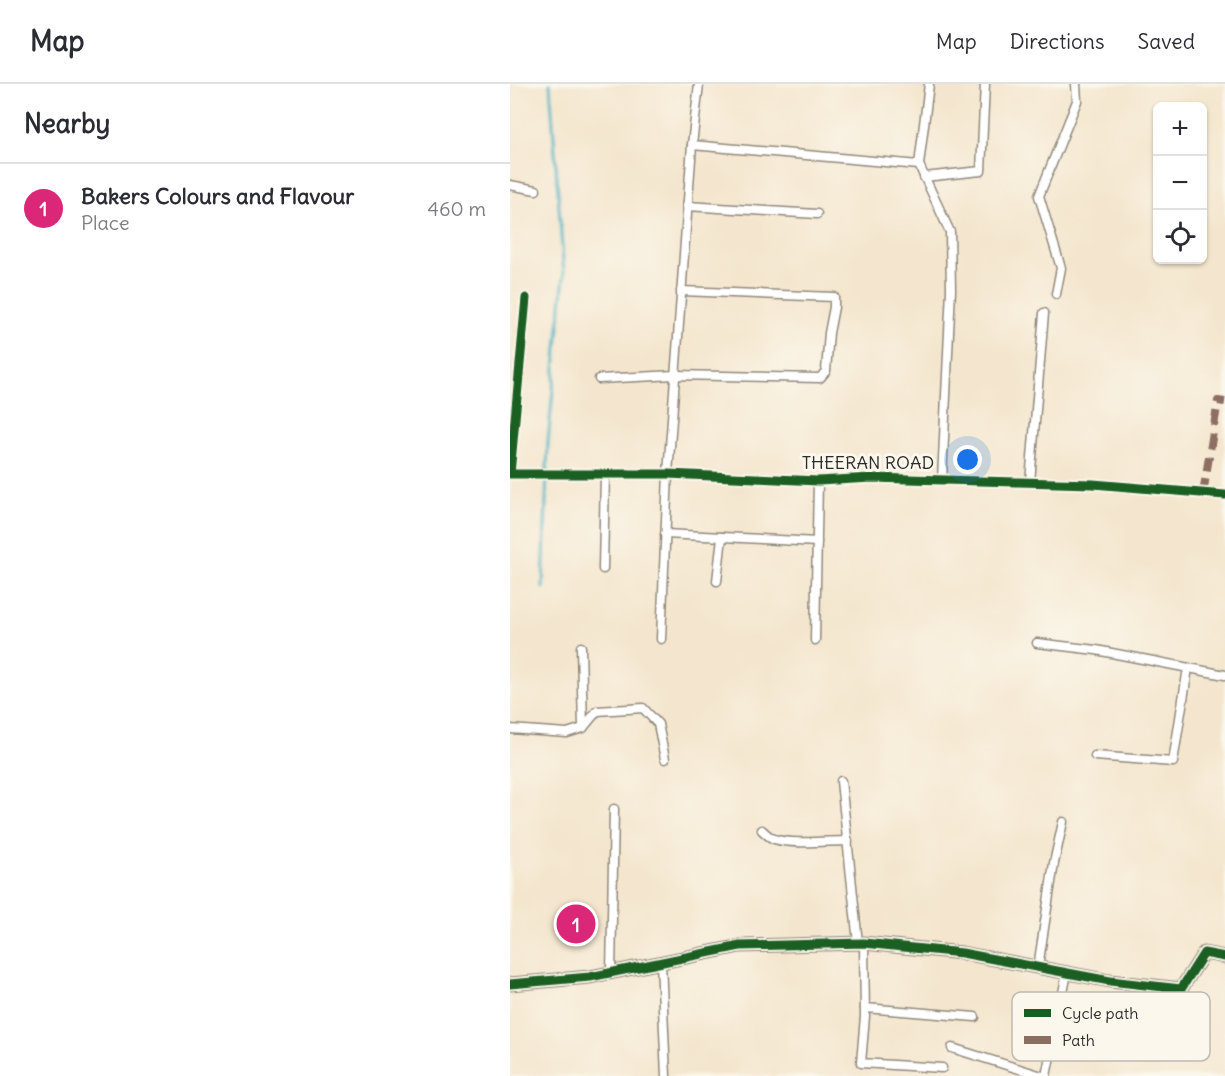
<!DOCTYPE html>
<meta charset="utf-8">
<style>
:root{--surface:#fff;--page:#f2f2f3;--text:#2b2b33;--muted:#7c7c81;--line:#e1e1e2;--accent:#db2777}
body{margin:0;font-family:Delius,sans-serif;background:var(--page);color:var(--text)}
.controls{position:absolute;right:18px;top:18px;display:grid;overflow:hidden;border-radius:9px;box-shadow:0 2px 4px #0004}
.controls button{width:54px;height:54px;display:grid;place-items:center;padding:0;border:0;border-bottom:2px solid var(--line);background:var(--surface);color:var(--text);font:30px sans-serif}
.you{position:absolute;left:458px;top:376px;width:21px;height:21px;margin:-15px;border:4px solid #fff;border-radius:50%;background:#1a73e8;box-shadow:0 0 0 9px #1a73e833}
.badge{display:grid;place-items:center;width:39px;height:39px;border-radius:50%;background:var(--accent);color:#fff;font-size:20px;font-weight:700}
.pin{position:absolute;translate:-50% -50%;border:3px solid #fff;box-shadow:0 2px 6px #0006}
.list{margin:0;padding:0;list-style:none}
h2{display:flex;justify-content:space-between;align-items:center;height:78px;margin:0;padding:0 24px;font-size:26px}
h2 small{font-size:20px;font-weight:400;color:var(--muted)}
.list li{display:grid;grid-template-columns:39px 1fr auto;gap:18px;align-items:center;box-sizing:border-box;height:90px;padding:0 24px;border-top:2px solid var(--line)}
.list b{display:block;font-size:22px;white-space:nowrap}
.list p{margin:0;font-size:20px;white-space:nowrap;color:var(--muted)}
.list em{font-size:20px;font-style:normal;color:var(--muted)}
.icon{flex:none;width:33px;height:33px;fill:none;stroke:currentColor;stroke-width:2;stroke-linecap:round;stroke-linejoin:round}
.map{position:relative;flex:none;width:715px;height:992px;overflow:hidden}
header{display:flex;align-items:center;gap:36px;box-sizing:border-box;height:84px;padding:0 30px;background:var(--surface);border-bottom:2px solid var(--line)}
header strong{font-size:28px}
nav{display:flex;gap:33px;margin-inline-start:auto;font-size:21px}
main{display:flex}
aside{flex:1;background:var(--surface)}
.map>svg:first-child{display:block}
</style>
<header>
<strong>Map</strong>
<nav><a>Map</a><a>Directions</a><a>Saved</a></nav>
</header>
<main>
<aside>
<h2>Nearby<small></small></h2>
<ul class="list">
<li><span class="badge">1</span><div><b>Bakers Colours and Flavour</b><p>Place</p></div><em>460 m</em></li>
</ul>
</aside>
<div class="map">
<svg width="715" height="992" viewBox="0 0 715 992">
<rect width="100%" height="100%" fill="#fbf7ec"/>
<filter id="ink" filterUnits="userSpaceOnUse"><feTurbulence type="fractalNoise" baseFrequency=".0167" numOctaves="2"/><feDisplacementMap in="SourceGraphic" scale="12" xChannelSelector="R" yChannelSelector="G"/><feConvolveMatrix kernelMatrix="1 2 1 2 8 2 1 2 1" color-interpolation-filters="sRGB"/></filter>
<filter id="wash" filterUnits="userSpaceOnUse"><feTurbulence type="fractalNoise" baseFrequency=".008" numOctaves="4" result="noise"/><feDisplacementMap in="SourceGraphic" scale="24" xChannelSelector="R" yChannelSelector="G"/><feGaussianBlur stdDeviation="1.35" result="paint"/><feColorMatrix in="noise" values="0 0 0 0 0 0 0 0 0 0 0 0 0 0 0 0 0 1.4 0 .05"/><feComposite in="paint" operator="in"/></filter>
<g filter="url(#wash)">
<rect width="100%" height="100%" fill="#f4e6ce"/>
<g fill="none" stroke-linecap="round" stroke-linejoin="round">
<path stroke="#43afc1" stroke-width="3" d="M 33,504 L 38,358 L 54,191 L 40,0"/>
</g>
</g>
<g filter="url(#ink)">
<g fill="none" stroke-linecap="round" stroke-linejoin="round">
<g stroke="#90887c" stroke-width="11">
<g id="street">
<path d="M 182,61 L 409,81 L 440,148 L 441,206 L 432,396"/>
<path d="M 409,81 L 419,0"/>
<path d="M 414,93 L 471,87 L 475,0"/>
<path d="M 0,101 L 26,106"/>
<path d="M 177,122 L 307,130"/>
<path d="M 546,210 L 551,184 L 529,112 L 567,17 L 566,0"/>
<path d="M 16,214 L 0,390 L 158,390 L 308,397 L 362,394 L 583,400 L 715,411"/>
<path d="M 89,295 L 165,291 L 310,294 L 316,287 L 319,249 L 324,223 L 324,213 L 171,207"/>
<path d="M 520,398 L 534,229"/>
<path d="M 155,450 L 307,458"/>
<path d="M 93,485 L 95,390"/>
<path d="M 207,497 L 212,453"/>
<path d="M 151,555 L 158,390 L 182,61 L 189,0"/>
<path d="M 305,556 L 308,397"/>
<path d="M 527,559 L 586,566 L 715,591"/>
<path d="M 73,644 L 87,627 L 133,624 L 148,640 L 155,675"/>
<path d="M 0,645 L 57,649 L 73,644 L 71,563"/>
<path d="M 585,672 L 663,678 L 678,584"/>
<path d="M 331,697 L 348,859"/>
<path d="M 252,746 C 256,750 259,753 264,755 C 284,761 317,757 338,757"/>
<path d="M 354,859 L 355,932 L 351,979 L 432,984"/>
<path d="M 151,879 L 156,992"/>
<path d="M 528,883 L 544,779 L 553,738"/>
<path d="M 101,889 L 104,725"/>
<path d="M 355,924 L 465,933"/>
<path d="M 442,964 L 532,992"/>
<path d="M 536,992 L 557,889"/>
</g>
</g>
<g stroke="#90887c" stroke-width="15">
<path id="secondary" d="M 0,900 L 80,893 L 230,862 L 354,859 L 452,869 L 600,897 L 671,905 L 694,869 L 715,873"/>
</g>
<use href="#street" stroke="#fff" stroke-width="8"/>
<use href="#secondary" stroke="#fee5c5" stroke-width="12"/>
<path stroke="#8d6e63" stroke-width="8" stroke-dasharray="15 8" stroke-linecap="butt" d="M 693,410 L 708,317 L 715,318"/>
<g stroke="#fbf7ec" stroke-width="13">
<g id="cycleway">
<path d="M 16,214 L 0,390 L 158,390 L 308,397 L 362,394 L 583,400 L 715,411"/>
<path d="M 0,900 L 80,893 L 230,862 L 354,859 L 452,869 L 600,897 L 671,905 L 694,869 L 715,873"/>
</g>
</g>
<use href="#cycleway" stroke="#1b5e20" stroke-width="9"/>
</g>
</g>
<g text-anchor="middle" stroke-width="6" stroke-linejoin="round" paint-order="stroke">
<g font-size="18" fill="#2b2b2b" stroke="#fbf7ec">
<text x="358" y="385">THEERAN ROAD</text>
</g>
</g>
<rect x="502" y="908" width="198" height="69" rx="9" fill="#fbf7ec" stroke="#bdbab2" stroke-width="1.5"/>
<rect x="514" y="925" width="27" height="8" fill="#1b5e20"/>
<rect x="514" y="952" width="27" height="8" fill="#8d6e63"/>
<g font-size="16" fill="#2b2b2b">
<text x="552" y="935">Cycle path</text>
<text x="552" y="962">Path</text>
</g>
</svg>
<div class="controls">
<button>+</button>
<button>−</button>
<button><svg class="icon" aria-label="locate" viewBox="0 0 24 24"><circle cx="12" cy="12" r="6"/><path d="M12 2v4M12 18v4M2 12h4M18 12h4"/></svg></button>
</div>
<div class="you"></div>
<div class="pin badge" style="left:66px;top:840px">1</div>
</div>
</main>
